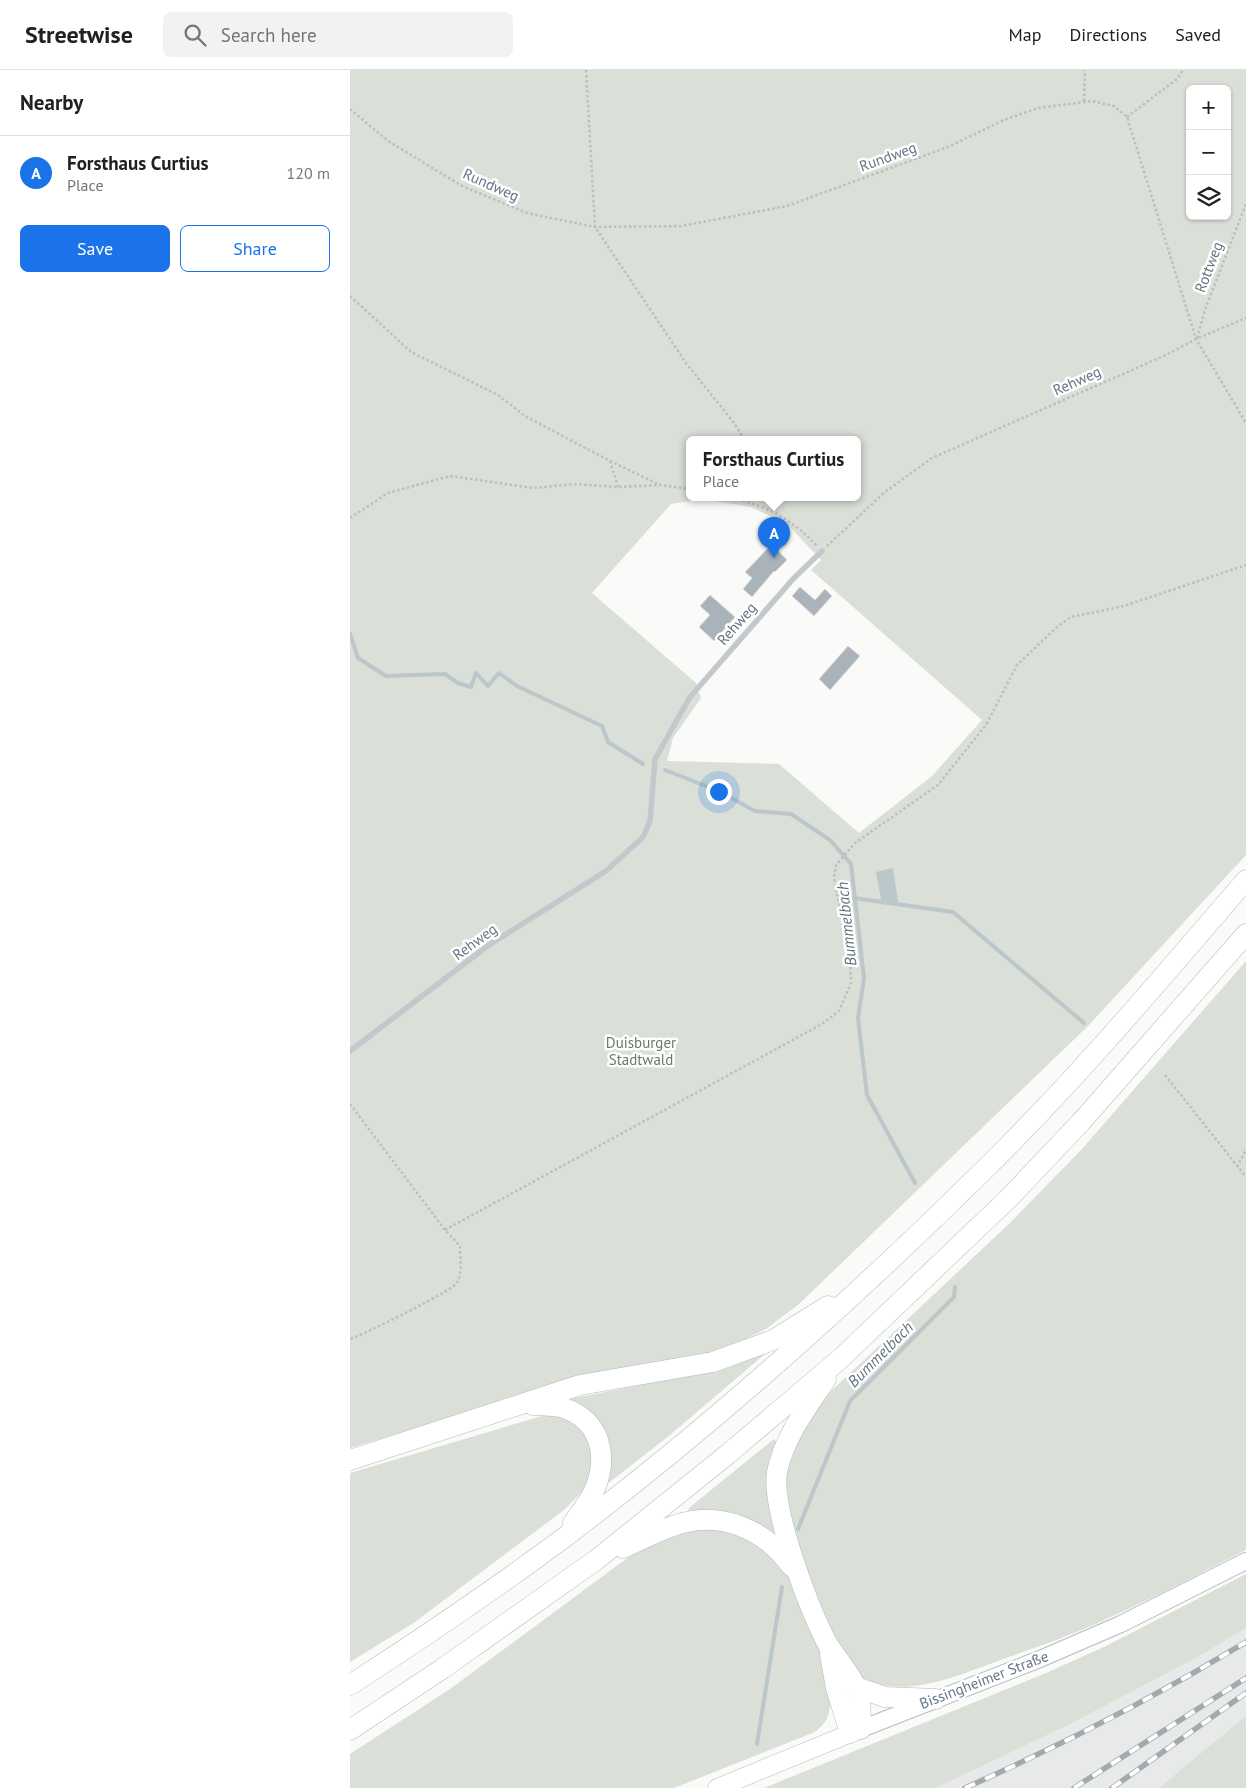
<!DOCTYPE html>
<meta charset="utf-8">
<style>
:root{--surface:#fff;--page:#f2f2f2;--text:#202124;--muted:#757577;--line:#e0e0e0;--accent:#1a73e8}
body{margin:0;font-family:"PT Sans",sans-serif;background:var(--page);color:var(--text)}
.controls{position:absolute;right:15px;top:15px;display:grid;overflow:hidden;border-radius:8px;box-shadow:0 1px 4px #0004}
.controls button{width:45px;height:45px;display:grid;place-items:center;padding:0;border:0;border-bottom:1px solid var(--line);background:var(--surface);color:var(--text);font:25px sans-serif}
.you{position:absolute;left:368px;top:721px;width:18px;height:18px;margin:-12px;border:4px solid #fff;border-radius:50%;background:#1a73e8;box-shadow:0 0 0 8px #1a73e833}
.badge{display:grid;place-items:center;width:32px;height:32px;border-radius:50%;background:var(--accent);color:#fff;font-size:16px;font-weight:700}
.pin{position:absolute;translate:-50% -41px;filter:drop-shadow(0 1px 2px #0008)}
.pin::after{content:'';position:absolute;top:26px;width:18px;height:15px;background:inherit;clip-path:polygon(0 0,100% 0,50% 100%)}
.popup{position:absolute;left:336px;top:366px;width:175px;height:65px;box-sizing:border-box;display:grid;place-content:center;border-radius:8px;background:var(--surface);filter:drop-shadow(0 1px 4px #0005);font-size:16px;white-space:nowrap;color:var(--muted)}
.popup b{font-size:19px;color:var(--text)}
.popup::after{content:'';position:absolute;left:50%;top:100%;margin-left:-10px;border:10px solid transparent;border-top-color:var(--surface)}
.list{margin:0;padding:0;list-style:none}
h2{display:flex;justify-content:space-between;align-items:center;height:65px;margin:0;padding:0 20px;font-size:21px}
h2 small{font-size:16px;font-weight:400;color:var(--muted)}
.list li{display:grid;grid-template-columns:32px 1fr auto;gap:15px;align-items:center;box-sizing:border-box;height:75px;padding:0 20px;border-top:1px solid var(--line)}
.list b{display:block;font-size:19px;white-space:nowrap}
.list p{margin:0;font-size:16px;white-space:nowrap;color:var(--muted)}
.list em{font-size:16px;font-style:normal;color:var(--muted)}
.actions{display:flex;gap:10px;padding:15px 20px}
.actions a{flex:1;padding:11px 0;border:1px solid var(--accent);border-radius:8px;text-align:center;font-size:18px;color:var(--accent)}
.actions .main{background:var(--accent);color:#fff}
.icon{flex:none;width:28px;height:28px;fill:none;stroke:currentColor;stroke-width:2;stroke-linecap:round;stroke-linejoin:round}
.map{position:relative;flex:none;width:896px;height:1718px;overflow:hidden}
header{display:flex;align-items:center;gap:30px;box-sizing:border-box;height:70px;padding:0 25px;background:var(--surface);border-bottom:1px solid var(--line)}
header strong{font-size:24px}
nav{display:flex;gap:28px;margin-inline-start:auto;font-size:18px}
.search{width:350px;height:45px;background:var(--page);display:flex;align-items:center;gap:12px;box-sizing:border-box;padding:0 18px;border-radius:8px;color:var(--muted);font-size:19px}
main{display:flex}
aside{flex:1;background:var(--surface)}
.map>svg:first-child{display:block}
</style>
<header>
<strong>Streetwise</strong>
<div class="search"><svg class="icon" aria-label="search" viewBox="0 0 24 24"><circle cx="10" cy="10" r="6"/><path d="M15 15l6 6"/></svg>Search here</div>
<nav><a>Map</a><a>Directions</a><a>Saved</a></nav>
</header>
<main>
<aside>
<h2>Nearby<small></small></h2>
<ul class="list">
<li><span class="badge">A</span><div><b>Forsthaus Curtius</b><p>Place</p></div><em>120 m</em></li>
</ul>
<div class="actions"><a class="main">Save</a><a>Share</a></div>
</aside>
<div class="map">
<svg width="896" height="1718" viewBox="0 0 896 1718">
<rect width="100%" height="100%" fill="#fafaf8"/>
<path fill="#e8e9e9" d="M 896,1558 L 896,1718 L 586,1718 L 722,1654 L 846,1588 Z"/>
<g fill="#dadfd7" fill-rule="evenodd">
<path d="M 0,0 L 896,0 L 896,785 L 737,957 L 449,1234 L 416,1259 L 374,1279 L 148,1333 L 0,1378 ZM 840,19 L 877,19 L 877,146 L 840,146 ZM 340,369 L 508,369 L 508,427 L 340,427 ZM 353,429 L 401,437 L 438,455 L 471,490 L 461,500 L 632,650 L 582,706 L 509,763 L 429,694 L 317,691 L 323,668 L 351,628 L 346,613 L 242,523 L 321,434 Z"/>
<path d="M 896,891 L 896,1480 C 852,1502 808,1526 763,1546 C 728,1563 690,1576 653,1589 C 614,1603 566,1626 524,1613 L 523,1618 L 509,1609 L 486,1572 L 442,1465 L 433,1404 L 451,1360 L 480,1322 L 661,1152 L 732,1079 Z"/>
<path d="M 414,1281 L 416,1283 L 320,1365 L 256,1415 L 258,1404 L 214,1330 L 367,1300 Z"/>
<path d="M 195,1345 L 208,1345 L 223,1350 L 234,1359 L 245,1393 L 237,1417 L 214,1440 L 65,1552 L 0,1592 L 0,1403 Z"/>
<path d="M 424,1369 L 427,1373 L 427,1469 L 338,1442 L 339,1438 Z"/>
<path d="M 353,1454 L 400,1464 L 443,1510 L 475,1596 L 485,1633 L 480,1635 C 479,1648 475,1654 465,1662 L 324,1718 L 0,1718 L 0,1684 L 100,1619 L 303,1469 Z"/>
<path d="M 896,1504 L 896,1558 L 846,1588 L 721,1654 L 586,1718 L 414,1718 L 696,1603 L 754,1577 Z"/>
<path d="M 896,1646 L 896,1718 L 809,1718 Z"/>
</g>
<path fill="#bbc7cb" d="M 543,798 L 548,832 L 532,835 L 526,802 Z"/>
<g fill="none" stroke-linecap="round" stroke-linejoin="round">
<g stroke="#bbc7cb" stroke-width="4">
<path d="M 0,564 L 8,588 L 36,606 L 95,604 L 108,613 L 121,617 L 126,603 L 138,616 L 149,603 L 167,616 L 252,656 L 258,672 L 293,694"/>
<path d="M 315,700 L 371,722 L 405,741 L 441,744 L 480,770 L 501,794 L 514,908 L 508,948 L 517,1025 L 565,1113"/>
<path d="M 504,828 L 603,842 L 734,953"/>
<path d="M 448,1459 L 500,1331 L 604,1227 L 605,1217"/>
<path d="M 407,1674 L 432,1517"/>
</g>
</g>
<g fill="#aab3b9" stroke="#dcdcda">
<path d="M 422,474 L 437,490 L 425,502 L 424,501 L 402,527 L 393,519 L 402,508 L 395,502 Z"/>
<path d="M 450,517 L 465,530 L 475,519 L 482,526 L 464,546 L 442,526 Z"/>
<path d="M 360,525 L 385,547 L 364,571 L 349,557 L 360,545 L 350,536 Z"/>
<path d="M 498,576 L 510,586 L 480,620 L 469,609 Z"/>
</g>
<g fill="none" stroke-linecap="round" stroke-linejoin="round">
<g stroke="#b3babf" stroke-width="18">
<path id="secondary" d="M 511,1659 L 690,1589 L 771,1554 L 896,1491"/>
</g>
<g stroke="#b5babe" stroke-width="19">
<path id="primary" d="M 367,1718 L 511,1659"/>
</g>
<g stroke="#b4b9bd" stroke-width="21">
<g id="highway">
<path d="M 476,1309 C 457,1338 434,1367 427,1402 C 421,1440 459,1538 477,1573 C 486,1588 499,1601 506,1617 C 511,1630 511,1645 511,1659"/>
<path d="M 183,1335 C 193,1336 204,1335 214,1338 C 251,1351 259,1387 244,1421 C 239,1432 230,1443 223,1453"/>
<path d="M 0,1390 L 230,1315 L 363,1292 L 423,1270 L 478,1236"/>
<path d="M 273,1478 C 290,1470 306,1462 323,1456 C 369,1439 415,1459 442,1497"/>
<path d="M 480,1584 L 486,1618 L 500,1663"/>
<path d="M 0,1615 C 73,1568 145,1519 215,1467 C 362,1356 500,1232 631,1103 C 725,1011 810,910 896,810"/>
<path d="M 506,1617 L 535,1627 L 586,1629"/>
<path d="M 0,1660 L 92,1599 L 246,1490 L 378,1384 L 489,1290 L 659,1128 L 731,1052 L 896,864"/>
</g>
</g>
<g stroke="#bbbfc2" stroke-width="2.5" stroke-dasharray="2.5 2.5" stroke-linecap="butt">
<path d="M 236,0 L 245,157 L 336,293 L 384,353 L 394,369"/>
<path d="M 734,31 L 735,0"/>
<path d="M 0,39 L 38,71 L 112,116 L 177,143 L 245,157 L 331,156 L 437,136 L 598,77 L 654,50 L 688,38 L 742,31 L 764,36 L 777,47 L 846,269 L 896,353"/>
<path d="M 777,47 L 827,9 L 833,0"/>
<path d="M 0,226 L 61,282 L 148,325 L 175,346 L 260,391 L 310,415"/>
<path d="M 847,268 L 856,237 L 896,134"/>
<path d="M 260,391 L 268,417"/>
<path d="M 378,427 C 415,435 441,448 467,476"/>
<path d="M 423,427 L 427,443"/>
<path d="M 0,448 L 38,423 L 100,406 L 183,418 L 224,414 L 268,417 L 310,415 L 340,419"/>
<path d="M 477,476 L 535,422 L 582,388 L 816,285 L 846,269 L 896,248"/>
<path d="M 815,1005 L 896,1107"/>
<path d="M 0,1034 L 95,1160 L 110,1176 C 110,1187 113,1205 106,1214 C 99,1222 13,1265 0,1269"/>
<path d="M 887,1097 L 896,1080"/>
<path d="M 95,1160 L 472,954 L 489,941 L 501,913 L 499,862 L 488,829 L 484,807 L 486,795 L 505,773 L 588,715 L 636,655 L 667,595 L 707,557 L 721,547 L 774,536 L 896,495"/>
</g>
<path stroke="#c3c8cc" stroke-width="5.5" d="M 0,981 L 139,875 L 256,801 L 293,767 L 300,751 L 305,689 L 340,627 L 443,509 L 472,481"/>
<use href="#secondary" stroke="#fff" stroke-width="16"/>
<use href="#primary" stroke="#fff" stroke-width="18"/>
<use href="#highway" stroke="#fff" stroke-width="20"/>
<g stroke="#a2aab0" stroke-width="5.5">
<g id="rail">
<path d="M 615,1718 C 712,1675 805,1627 896,1572"/>
<path d="M 724,1718 L 896,1608"/>
<path d="M 762,1718 L 896,1623"/>
</g>
</g>
<use href="#rail" stroke="#fff" stroke-width="4" stroke-dasharray="11" stroke-linecap="butt"/>
</g>
<g text-anchor="middle" stroke-width="5" stroke-linejoin="round" paint-order="stroke">
<g font-size="15" fill="#657683" stroke="#fff">
<text transform="translate(538 87) rotate(-20)" y="5">Rundweg</text>
<text transform="translate(141 115) rotate(24)" y="5">Rundweg</text>
<text transform="translate(859 197) rotate(-69)" y="5">Rottweg</text>
<text transform="translate(727 311) rotate(-24)" y="5">Rehweg</text>
<text transform="translate(387 554) rotate(-49)" y="5">Rehweg</text>
<text transform="translate(125 872) rotate(-36)" y="5">Rehweg</text>
<text transform="translate(634 1610) rotate(-21)" y="5">Bissingheimer Straße</text>
</g>
<g font-size="15" fill="#687a64" stroke="#fff">
<text x="291" y="978">Duisburger<tspan x="291" dy="17">Stadtwald</tspan></text>
</g>
<g font-size="16" font-style="italic" fill="#60757c" stroke="#fff">
<text transform="translate(496 854) rotate(-96)" y="6">Bummelbach</text>
<text transform="translate(530 1284) rotate(-45)" y="6">Bummelbach</text>
</g>
</g>
</svg>
<div class="controls">
<button>+</button>
<button>−</button>
<button><svg class="icon" aria-label="layers" viewBox="0 0 24 24"><path d="M12 4l9 5-9 5-9-5zM3 14l9 5 9-5"/></svg></button>
</div>
<div class="you"></div>
<div class="pin badge" style="left:424px;top:488px">A</div>
<div class="popup"><b>Forsthaus Curtius</b>Place</div>
</div>
</main>
